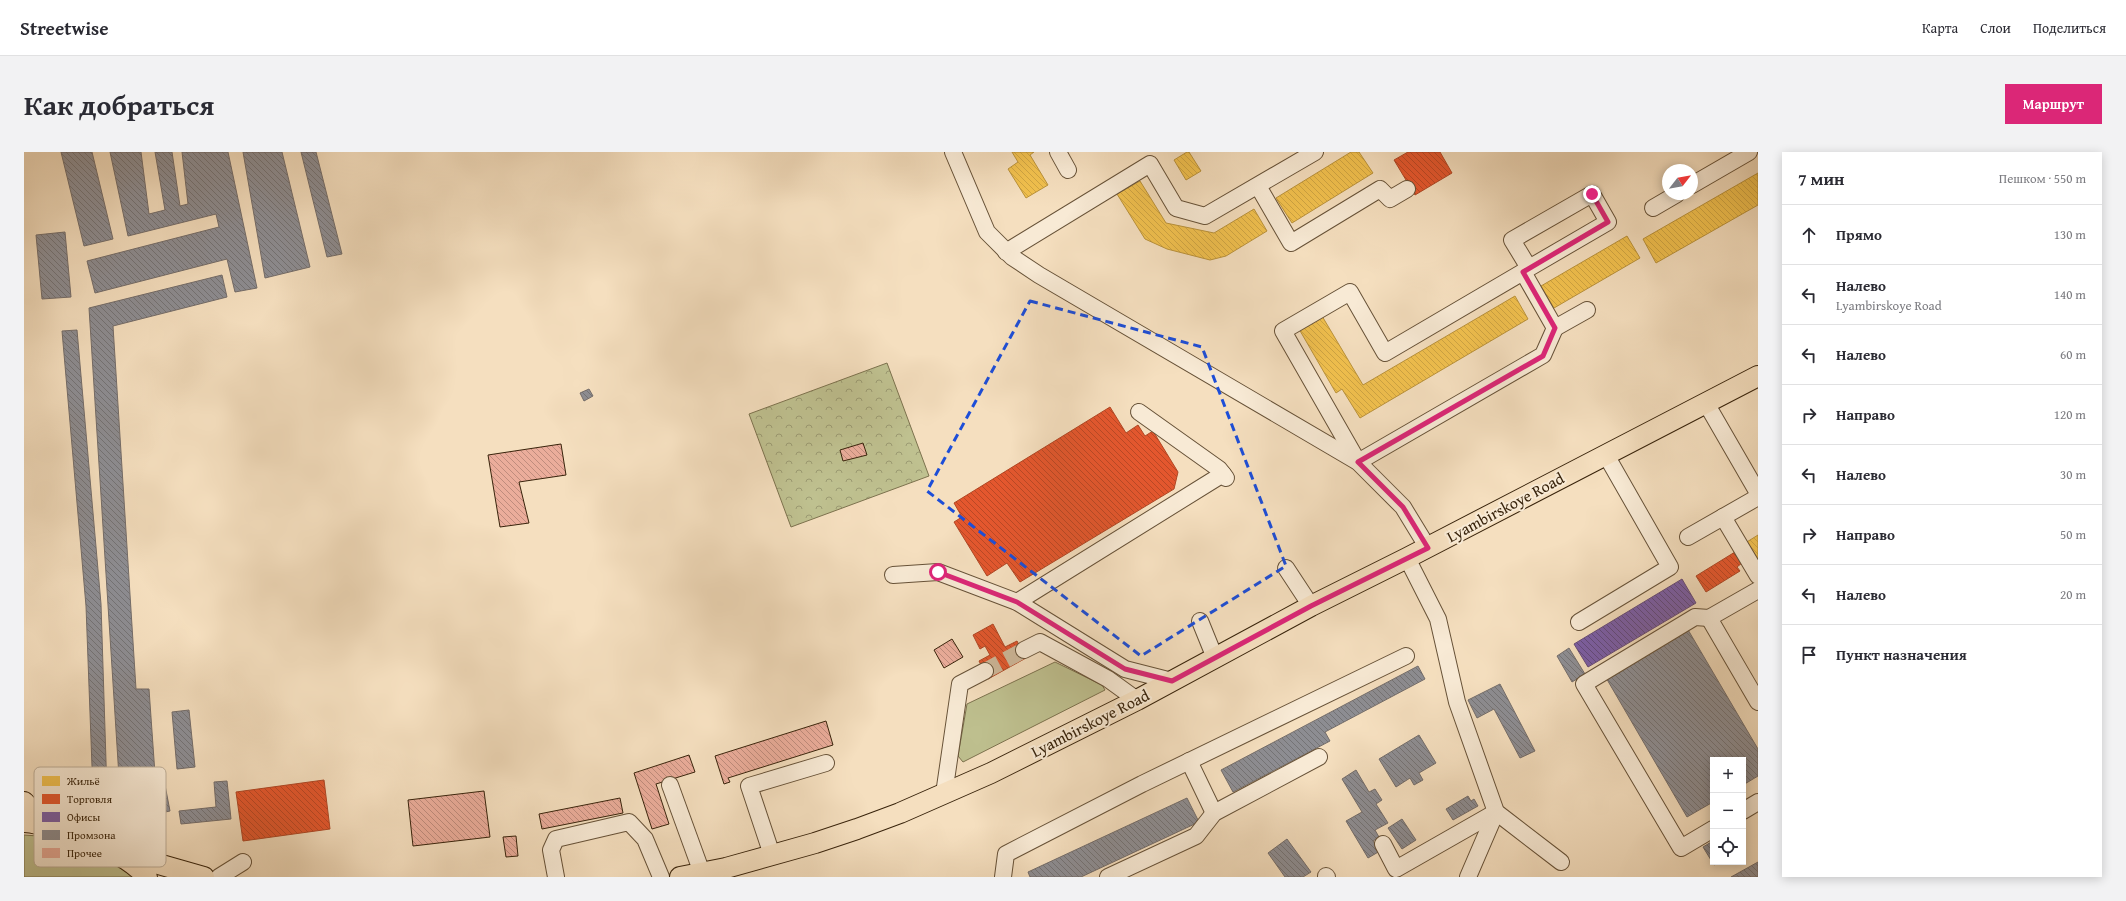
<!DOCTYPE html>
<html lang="ru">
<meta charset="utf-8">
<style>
:root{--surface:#fff;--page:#f2f2f3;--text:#2b2b33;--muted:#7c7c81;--line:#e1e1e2;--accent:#db2777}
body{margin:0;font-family:"Gentium Book Plus",serif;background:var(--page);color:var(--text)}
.controls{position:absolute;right:12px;bottom:12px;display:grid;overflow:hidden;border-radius:0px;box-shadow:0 2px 10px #0003}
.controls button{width:36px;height:36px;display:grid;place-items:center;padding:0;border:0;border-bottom:1px solid var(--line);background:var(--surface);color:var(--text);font:20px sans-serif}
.compass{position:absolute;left:1638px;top:12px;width:36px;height:36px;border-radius:50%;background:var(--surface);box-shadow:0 2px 10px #0003;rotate:59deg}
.stop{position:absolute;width:12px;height:12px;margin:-9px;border:3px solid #db2777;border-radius:50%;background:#fff}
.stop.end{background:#db2777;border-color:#fff;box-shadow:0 1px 4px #0008}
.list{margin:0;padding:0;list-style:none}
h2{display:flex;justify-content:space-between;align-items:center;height:52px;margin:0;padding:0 16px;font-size:17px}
h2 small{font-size:13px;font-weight:400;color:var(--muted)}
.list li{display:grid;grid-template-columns:26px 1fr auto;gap:12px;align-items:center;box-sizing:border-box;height:60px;padding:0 16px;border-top:1px solid var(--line)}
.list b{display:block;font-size:15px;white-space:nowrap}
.list p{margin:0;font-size:13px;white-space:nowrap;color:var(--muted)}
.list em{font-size:13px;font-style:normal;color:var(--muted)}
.icon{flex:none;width:22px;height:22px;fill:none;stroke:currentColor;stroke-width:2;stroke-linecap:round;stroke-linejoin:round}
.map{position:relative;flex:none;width:1734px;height:725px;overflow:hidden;border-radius:0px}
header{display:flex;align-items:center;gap:24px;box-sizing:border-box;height:56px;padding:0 20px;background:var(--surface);border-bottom:1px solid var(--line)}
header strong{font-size:19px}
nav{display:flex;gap:22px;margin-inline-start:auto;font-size:14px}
.intro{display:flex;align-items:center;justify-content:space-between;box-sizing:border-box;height:96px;padding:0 24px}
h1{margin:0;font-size:28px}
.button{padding:10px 18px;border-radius:0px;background:var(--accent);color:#fff;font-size:14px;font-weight:700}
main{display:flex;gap:24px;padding:0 24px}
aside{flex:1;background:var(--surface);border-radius:0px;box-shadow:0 2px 10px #0003}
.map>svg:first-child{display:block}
</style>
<header>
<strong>Streetwise</strong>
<nav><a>Карта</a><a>Слои</a><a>Поделиться</a></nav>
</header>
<div class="intro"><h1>Как добраться</h1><a class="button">Маршрут</a></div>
<main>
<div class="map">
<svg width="1734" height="725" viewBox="0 0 1734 725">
<defs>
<pattern id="forest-crowns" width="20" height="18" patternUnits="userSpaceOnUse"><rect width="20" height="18" fill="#bfc190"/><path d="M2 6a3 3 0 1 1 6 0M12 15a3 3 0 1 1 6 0" fill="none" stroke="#9c9c74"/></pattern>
<pattern id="homes-back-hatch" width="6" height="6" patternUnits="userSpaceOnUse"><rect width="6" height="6" fill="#f2c14e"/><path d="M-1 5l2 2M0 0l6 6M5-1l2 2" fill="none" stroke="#d0a643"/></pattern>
<pattern id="shops-back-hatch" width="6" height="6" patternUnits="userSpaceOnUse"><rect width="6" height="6" fill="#e4572e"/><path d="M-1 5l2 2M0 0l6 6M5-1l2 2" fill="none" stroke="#ba4825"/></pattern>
<pattern id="offices-back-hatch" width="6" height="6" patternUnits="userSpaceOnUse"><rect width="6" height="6" fill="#7b5ea7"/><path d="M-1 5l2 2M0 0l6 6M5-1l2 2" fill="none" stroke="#60497e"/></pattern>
<pattern id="industry-back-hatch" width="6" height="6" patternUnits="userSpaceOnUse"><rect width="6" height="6" fill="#8d8d92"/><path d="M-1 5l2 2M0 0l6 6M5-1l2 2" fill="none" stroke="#747375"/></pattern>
<pattern id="building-back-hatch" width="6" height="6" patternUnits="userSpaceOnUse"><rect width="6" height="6" fill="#ebad9b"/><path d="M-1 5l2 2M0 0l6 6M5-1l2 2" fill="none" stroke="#bf8c7d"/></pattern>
</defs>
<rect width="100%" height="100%" fill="#f5dfbf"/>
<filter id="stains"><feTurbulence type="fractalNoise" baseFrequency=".005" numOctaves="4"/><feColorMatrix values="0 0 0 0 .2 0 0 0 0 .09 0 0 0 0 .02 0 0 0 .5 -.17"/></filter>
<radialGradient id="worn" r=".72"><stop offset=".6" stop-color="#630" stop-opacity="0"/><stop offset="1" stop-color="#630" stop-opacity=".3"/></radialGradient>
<g fill="#bfc190" stroke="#7c724e">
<path d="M 1031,510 L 1078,533 L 1081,538 L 939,610 L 934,604 L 943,552 Z"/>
<path d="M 0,683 L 14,684 L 85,708 L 109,725 L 0,725 Z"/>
</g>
<path fill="url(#forest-crowns)" stroke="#7c724e" d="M 863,211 L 905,324 L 767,375 L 725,262 Z"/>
<g fill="url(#homes-back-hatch)" stroke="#ba923a">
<path d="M 988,0 L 1010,0 L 1006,3 L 1024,33 L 1002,46 L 984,17 L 994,10 Z"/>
<path d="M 1163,0 L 1165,0 L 1177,19 L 1162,28 L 1150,8 Z"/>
<path d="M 1327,0 L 1335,0 L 1349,21 L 1268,71 L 1252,46 Z"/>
<path d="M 1734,21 L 1734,53 L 1632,111 L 1619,87 Z"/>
<path d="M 1116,29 L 1142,71 L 1190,81 L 1230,57 L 1243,79 L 1202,104 L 1186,108 L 1143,97 L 1121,87 L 1093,42 Z"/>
<path d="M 1603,84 L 1616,106 L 1530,156 L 1517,134 Z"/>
<path d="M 1491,144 L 1504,167 L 1336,266 L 1318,237 L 1312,241 L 1275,177 L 1298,164 L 1339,233 Z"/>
<path d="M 1734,383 L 1734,420 L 1718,393 Z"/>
</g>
<g fill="url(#shops-back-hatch)" stroke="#b04724">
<path d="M 1384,0 L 1416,0 L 1428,21 L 1391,43 L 1370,8 Z"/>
<path d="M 1086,255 L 1102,281 L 1114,273 L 1121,284 L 1129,279 L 1154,320 L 1150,337 L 996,430 L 983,411 L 963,424 L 930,370 L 938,365 L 930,351 Z"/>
<path d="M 1711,400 L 1718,411 L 1713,415 L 1716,419 L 1682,440 L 1672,424 Z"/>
<path d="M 969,472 L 981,495 L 993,489 L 1002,506 L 964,527 L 955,509 L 966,503 L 961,494 L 956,497 L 949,483 Z"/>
<path d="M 300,628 L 306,677 L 219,689 L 212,640 Z"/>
</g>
<path fill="url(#offices-back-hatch)" stroke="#674c78" d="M 1658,427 L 1672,451 L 1564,515 L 1550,492 Z"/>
<g fill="url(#industry-back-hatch)" stroke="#746d6a">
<path d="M 37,0 L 68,0 L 89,87 L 60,94 Z"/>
<path d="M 86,0 L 117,0 L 125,62 L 141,58 L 131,0 L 148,0 L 156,54 L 164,52 L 158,0 L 204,0 L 233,136 L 211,140 L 203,107 L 71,141 L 63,109 L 195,75 L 192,62 L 104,84 Z"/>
<path d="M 219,0 L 258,0 L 286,115 L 241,126 Z"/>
<path d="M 277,0 L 292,0 L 318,102 L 303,105 Z"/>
<path d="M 41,80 L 47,145 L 18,147 L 12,83 Z"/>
<path d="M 198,123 L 203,145 L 89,174 L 112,537 L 125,537 L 131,622 L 95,625 L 65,156 Z"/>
<path d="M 53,178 L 77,452 L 83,641 L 69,641 L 62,454 L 38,179 Z"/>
<path d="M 565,237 L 569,244 L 560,249 L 556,241 Z"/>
<path d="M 1663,476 L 1734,597 L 1734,624 L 1719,633 L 1719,608 L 1689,608 L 1689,650 L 1663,665 L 1581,524 Z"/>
<path d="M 1545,496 L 1561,522 L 1548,530 L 1533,504 Z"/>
<path d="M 1394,514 L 1401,527 L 1301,580 L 1306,589 L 1209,640 L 1197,618 Z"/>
<path d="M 1476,532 L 1511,599 L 1496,606 L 1470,557 L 1453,566 L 1444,548 Z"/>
<path d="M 165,558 L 171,615 L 153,617 L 148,560 Z"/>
<path d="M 1395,583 L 1412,611 L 1395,621 L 1399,628 L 1390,633 L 1386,626 L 1372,635 L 1355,607 Z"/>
<path d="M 1332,618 L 1345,640 L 1351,637 L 1358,648 L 1352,652 L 1364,671 L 1351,678 L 1355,685 L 1349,689 L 1356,699 L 1344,706 L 1322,669 L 1338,660 L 1318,627 Z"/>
<path d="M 140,628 L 146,659 L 132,662 L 126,631 Z"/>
<path d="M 203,629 L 207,667 L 157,672 L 155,659 L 192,655 L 190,630 Z"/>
<path d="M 1444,644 L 1447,649 L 1450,647 L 1454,654 L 1429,668 L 1422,657 Z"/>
<path d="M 1163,646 L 1175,670 L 1057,725 L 1006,725 L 1004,720 Z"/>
<path d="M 1378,667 L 1392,688 L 1378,697 L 1364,676 Z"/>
<path d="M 1263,687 L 1287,720 L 1279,725 L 1261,725 L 1244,701 Z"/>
<path d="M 1689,689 L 1689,710 L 1695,710 L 1690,713 L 1679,695 Z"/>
<path d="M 1734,710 L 1734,725 L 1707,725 Z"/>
</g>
<g fill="url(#building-back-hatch)" stroke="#38230b">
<path d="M 839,291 L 843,303 L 819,309 L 816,298 Z"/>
<path d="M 537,292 L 542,323 L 495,330 L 505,371 L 476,375 L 464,303 Z"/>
<path d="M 928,487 L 939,505 L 920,516 L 910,498 Z"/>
<path d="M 802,569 L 809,593 L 704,626 L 706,630 L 700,632 L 691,604 Z"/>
<path d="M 665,603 L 671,620 L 632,632 L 645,672 L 628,677 L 610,621 Z"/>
<path d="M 460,639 L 466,685 L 389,694 L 384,648 Z"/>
<path d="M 596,646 L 599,661 L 518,677 L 515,662 Z"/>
<path d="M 492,684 L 494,704 L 482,705 L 479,685 Z"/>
</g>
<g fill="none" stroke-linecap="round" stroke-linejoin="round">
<path stroke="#cfb99b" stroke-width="16" stroke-dasharray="16 8" stroke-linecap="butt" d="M 961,519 L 1000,498"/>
<g stroke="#675238" stroke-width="18">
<g id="minor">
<path d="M 929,0 L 963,80 L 988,105 L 1015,123 L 1334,310 L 1379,355 L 1404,396"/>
<path d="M 1034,0 L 1044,18"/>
<path d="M 1668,33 L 1725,0"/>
<path d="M 1234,34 L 1267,91 L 1356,37 L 1366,47 L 1383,37"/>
<path d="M 1629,56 L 1653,42"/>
<path d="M 982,100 L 1126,12 L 1152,56 L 1181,64 L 1291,0"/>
<path d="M 1499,120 L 1531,176 L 1519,203 L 1334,310 L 1259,179 L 1326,140 L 1361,201 Z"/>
<path d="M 1499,120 L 1505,116 L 1584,70 L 1568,42 L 1488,88 L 1505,116"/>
<path d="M 1531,176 L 1563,158"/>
<path d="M 1682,251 L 1734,341"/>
<path d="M 1115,260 L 1195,317 L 1202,326"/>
<path d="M 1699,365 L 1734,424"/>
<path d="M 1664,385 L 1734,345"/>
<path d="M 1383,406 L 1414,467 L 1433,550 L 1472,660 L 1537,710"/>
<path d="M 1262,416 L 1287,454"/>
<path d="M 869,423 L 914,420 L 993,450 L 1101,517 L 1148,529"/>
<path d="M 1734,438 L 1685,466 L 1734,550"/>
<path d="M 993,450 L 1199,322"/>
<path d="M 1685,466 L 1671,465 L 1560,532 L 1657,696 L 1689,677"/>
<path d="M 1176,469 L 1191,506"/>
<path d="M 1555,470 L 1646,415 L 1582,303"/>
<path d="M 1000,498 L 1016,490 L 1084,527 L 1113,548"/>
<path d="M 1165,609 L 1190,661"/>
<path d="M 646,633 L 678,721"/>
<path d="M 920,642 L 936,532 L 961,519"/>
<path d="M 1719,659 L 1734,650"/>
<path d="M 1359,692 L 1372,717 L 1472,660"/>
<path d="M 748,703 L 725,634 L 802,611"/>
<path d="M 1302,724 L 1303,725"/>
<path d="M 195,725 L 219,710"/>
<path d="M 532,725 L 527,698 L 532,687 L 605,670 L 621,687 L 637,725"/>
<path d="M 979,725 L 982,702 L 1118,632 L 1382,504"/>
<path d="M 1084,725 L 1172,684 L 1190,661 L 1295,605"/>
<path d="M 1444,725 L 1472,660"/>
</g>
</g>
<g stroke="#38230b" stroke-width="22">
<g id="major">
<path d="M 0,650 L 18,669 L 25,674"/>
<path d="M 0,670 C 15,670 28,677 42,682 C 71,692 101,701 123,725"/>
<path d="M 103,703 L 180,725"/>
<path d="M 656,725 L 702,716 L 791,691 L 833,677 L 876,661 L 967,621 L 1113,548 L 1287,454 L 1383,406 L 1734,224"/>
</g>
</g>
<use href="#minor" stroke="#f8ead5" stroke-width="16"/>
<use href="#major" stroke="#f5dfbf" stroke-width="20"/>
</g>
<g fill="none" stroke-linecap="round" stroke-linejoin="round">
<path stroke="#db2777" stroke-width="5" d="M 914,420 L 993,450 L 1101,517 L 1148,529 L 1287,454 L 1404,396 L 1379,355 L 1334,310 L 1519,204 L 1531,176 L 1499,120 L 1584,70 L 1568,42"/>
</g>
<path fill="none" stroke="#1d4ed8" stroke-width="3" stroke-dasharray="8 5" stroke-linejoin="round" d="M 1006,149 L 1178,195 L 1262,414 L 1117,504 L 903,339 Z"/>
<g text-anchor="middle" stroke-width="4" stroke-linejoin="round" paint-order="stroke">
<g font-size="16" fill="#38230b" stroke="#f8ead5">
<text transform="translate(1481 355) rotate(-28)" y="6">Lyambirskoye Road</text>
<text transform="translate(1066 571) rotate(-27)" y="6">Lyambirskoye Road</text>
</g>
</g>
<rect x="10" y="615" width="132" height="100" rx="6" fill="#f8ead5" stroke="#beae98" stroke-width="1"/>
<rect x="18" y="624" width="18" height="10" fill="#f2c14e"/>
<rect x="18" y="642" width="18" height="10" fill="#e4572e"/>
<rect x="18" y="660" width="18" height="10" fill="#7b5ea7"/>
<rect x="18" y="678" width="18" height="10" fill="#8d8d92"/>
<rect x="18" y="696" width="18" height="10" fill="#ebad9b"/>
<g font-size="11" fill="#38230b">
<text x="43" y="633">Жильё</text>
<text x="43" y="651">Торговля</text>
<text x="43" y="669">Офисы</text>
<text x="43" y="687">Промзона</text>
<text x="43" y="705">Прочее</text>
</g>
<rect width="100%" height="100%" filter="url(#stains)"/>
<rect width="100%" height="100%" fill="url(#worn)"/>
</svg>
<div class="controls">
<button>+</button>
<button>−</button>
<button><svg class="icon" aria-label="locate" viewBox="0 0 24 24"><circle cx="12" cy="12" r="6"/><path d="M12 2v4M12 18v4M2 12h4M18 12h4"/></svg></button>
</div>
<svg class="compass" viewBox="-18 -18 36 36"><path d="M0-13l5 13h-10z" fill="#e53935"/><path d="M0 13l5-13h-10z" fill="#7c7c81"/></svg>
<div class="stop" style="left:914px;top:420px"></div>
<div class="stop end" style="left:1568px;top:42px"></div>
</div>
<aside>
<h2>7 мин<small>Пешком · 550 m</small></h2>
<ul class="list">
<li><svg class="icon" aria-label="ahead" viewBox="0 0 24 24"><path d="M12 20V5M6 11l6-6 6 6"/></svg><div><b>Прямо</b></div><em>130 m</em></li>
<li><svg class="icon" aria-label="left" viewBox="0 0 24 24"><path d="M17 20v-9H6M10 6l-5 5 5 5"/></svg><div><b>Налево</b><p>Lyambirskoye Road</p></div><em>140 m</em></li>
<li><svg class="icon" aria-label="left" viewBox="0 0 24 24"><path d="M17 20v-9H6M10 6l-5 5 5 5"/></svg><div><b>Налево</b></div><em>60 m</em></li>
<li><svg class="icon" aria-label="right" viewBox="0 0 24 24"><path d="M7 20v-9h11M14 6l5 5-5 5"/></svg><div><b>Направо</b></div><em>120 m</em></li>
<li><svg class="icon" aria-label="left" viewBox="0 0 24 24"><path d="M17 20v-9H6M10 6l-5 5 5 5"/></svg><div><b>Налево</b></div><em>30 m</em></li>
<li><svg class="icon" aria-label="right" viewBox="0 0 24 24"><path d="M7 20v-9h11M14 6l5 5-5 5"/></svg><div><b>Направо</b></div><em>50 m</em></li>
<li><svg class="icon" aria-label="left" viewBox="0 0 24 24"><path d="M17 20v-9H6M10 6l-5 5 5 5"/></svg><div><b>Налево</b></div><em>20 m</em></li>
<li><svg class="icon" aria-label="arrive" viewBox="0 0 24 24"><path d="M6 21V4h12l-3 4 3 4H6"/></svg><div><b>Пункт назначения</b></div></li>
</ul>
</aside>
</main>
